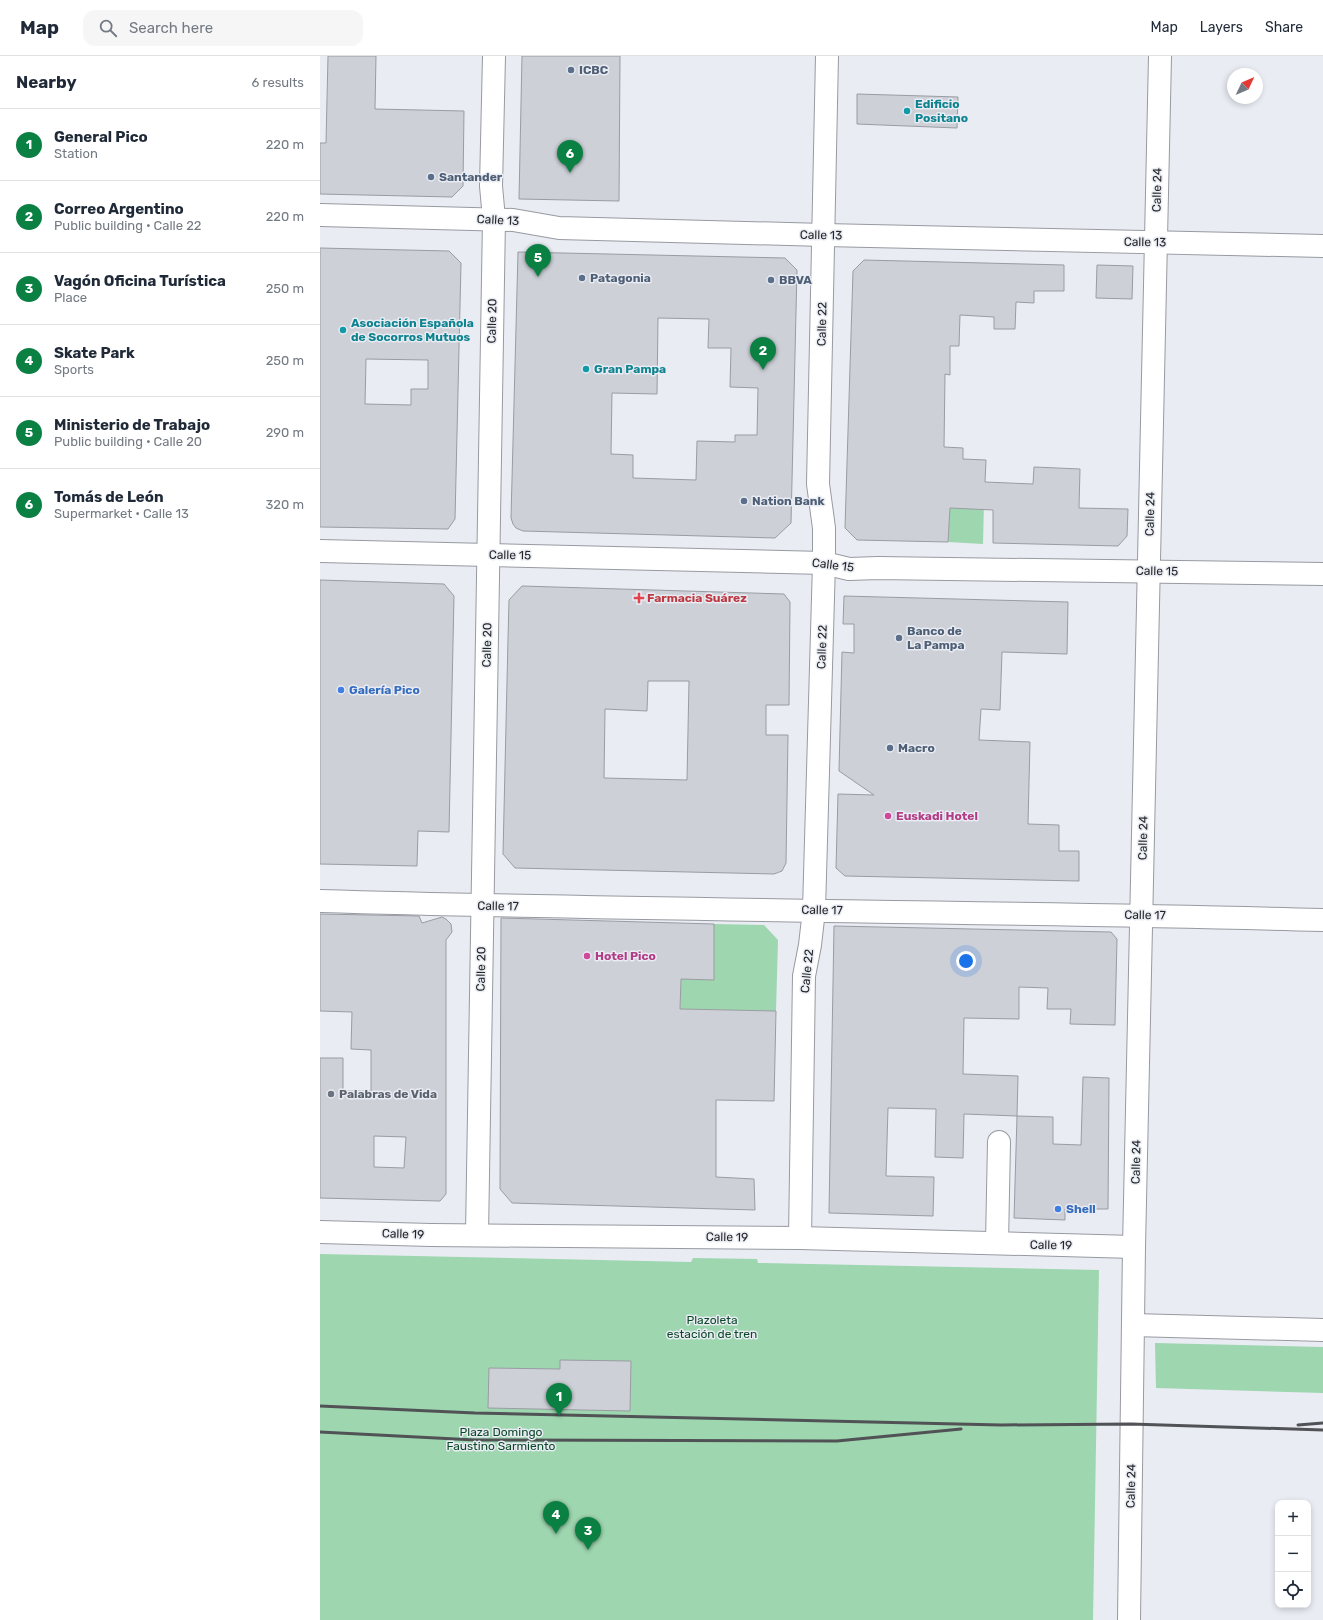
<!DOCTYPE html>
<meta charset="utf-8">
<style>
:root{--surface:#fff;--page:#f6f6f7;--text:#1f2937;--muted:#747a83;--line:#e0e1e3;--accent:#0b8043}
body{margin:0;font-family:Rubik,sans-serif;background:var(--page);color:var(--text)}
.controls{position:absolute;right:12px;bottom:12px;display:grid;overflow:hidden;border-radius:8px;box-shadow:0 2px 6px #0003}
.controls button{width:36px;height:36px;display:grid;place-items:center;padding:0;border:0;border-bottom:1px solid var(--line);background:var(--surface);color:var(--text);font:20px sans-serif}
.compass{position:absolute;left:907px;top:12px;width:36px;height:36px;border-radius:50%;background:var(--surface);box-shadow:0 2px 6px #0003;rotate:46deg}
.you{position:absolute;left:646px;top:905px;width:14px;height:14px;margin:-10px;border:3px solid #fff;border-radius:50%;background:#1a73e8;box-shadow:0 0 0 6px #1a73e833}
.badge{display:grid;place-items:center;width:26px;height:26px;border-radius:50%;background:var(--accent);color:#fff;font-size:13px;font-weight:700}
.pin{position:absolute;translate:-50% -33px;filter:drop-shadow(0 1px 2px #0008)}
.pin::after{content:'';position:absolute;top:21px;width:14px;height:12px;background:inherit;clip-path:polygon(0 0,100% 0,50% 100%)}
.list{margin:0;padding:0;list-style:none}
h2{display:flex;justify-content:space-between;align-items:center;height:52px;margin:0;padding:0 16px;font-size:17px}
h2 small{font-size:13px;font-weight:400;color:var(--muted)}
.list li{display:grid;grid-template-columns:26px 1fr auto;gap:12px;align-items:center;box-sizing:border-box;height:72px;padding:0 16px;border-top:1px solid var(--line)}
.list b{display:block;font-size:15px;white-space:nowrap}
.list p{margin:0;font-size:13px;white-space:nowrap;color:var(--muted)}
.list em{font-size:13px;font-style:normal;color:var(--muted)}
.icon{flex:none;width:22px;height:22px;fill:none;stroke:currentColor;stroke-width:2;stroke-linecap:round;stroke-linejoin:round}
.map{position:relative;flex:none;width:1003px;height:1564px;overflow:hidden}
header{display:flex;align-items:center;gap:24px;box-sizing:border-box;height:56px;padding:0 20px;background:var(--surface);border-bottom:1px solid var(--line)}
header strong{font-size:19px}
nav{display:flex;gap:22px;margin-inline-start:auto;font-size:14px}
.search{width:280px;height:36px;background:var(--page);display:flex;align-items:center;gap:10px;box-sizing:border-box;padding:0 14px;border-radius:12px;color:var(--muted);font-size:15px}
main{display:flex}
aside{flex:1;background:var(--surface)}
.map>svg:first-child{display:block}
</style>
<header>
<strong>Map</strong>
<div class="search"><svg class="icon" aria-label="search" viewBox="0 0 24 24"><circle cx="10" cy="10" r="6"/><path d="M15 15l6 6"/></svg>Search here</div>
<nav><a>Map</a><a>Layers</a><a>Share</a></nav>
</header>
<main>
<aside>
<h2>Nearby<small>6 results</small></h2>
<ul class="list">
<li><span class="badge">1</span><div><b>General Pico</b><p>Station</p></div><em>220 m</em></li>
<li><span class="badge">2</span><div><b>Correo Argentino</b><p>Public building · Calle 22</p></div><em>220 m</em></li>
<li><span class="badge">3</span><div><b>Vagón Oficina Turística</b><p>Place</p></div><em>250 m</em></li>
<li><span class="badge">4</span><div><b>Skate Park</b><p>Sports</p></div><em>250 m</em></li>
<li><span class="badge">5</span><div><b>Ministerio de Trabajo</b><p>Public building · Calle 20</p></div><em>290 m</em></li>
<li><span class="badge">6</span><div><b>Tomás de León</b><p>Supermarket · Calle 13</p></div><em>320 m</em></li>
</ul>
</aside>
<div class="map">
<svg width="1003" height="1564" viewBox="0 0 1003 1564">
<rect width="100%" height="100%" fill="#e9ecf3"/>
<g fill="#9ed6af">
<path d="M 664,445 L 663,488 L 628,486 L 630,452 Z"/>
<path d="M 394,868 L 444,869 L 458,884 L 456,955 L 360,953 L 361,923 L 394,923 Z"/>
<path d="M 0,1198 L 371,1206 L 373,1202 L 437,1203 L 438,1207 L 779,1214 L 773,1564 L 0,1564 Z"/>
<path d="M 835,1287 L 1003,1291 L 1003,1337 L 836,1332 Z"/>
</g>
<g fill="#cdd0d7" stroke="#999ca2" fill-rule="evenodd">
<path d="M 8,0 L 56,0 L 55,53 L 144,55 L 143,130 L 132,141 L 0,138 L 0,87 L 6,87 Z"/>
<path d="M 202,0 L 300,0 L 299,145 L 199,143 Z"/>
<path d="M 537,38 L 638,41 L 637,72 L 537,68 Z"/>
<path d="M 0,192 L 129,195 L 141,207 L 135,463 L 128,473 L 0,471 ZM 46,303 L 108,304 L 108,333 L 91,333 L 91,349 L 45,348 Z"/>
<path d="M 198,196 L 465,202 L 477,214 L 471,467 L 455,482 L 203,475 L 196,472 L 193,468 L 191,462 ZM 338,262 L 389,263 L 388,292 L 411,292 L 410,331 L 438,332 L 437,379 L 415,379 L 415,386 L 377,385 L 376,424 L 313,422 L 313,399 L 291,398 L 292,337 L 337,338 Z"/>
<path d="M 544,204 L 744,209 L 744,235 L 714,235 L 714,247 L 696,246 L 695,273 L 674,273 L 674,261 L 640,259 L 639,290 L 630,290 L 630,319 L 625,318 L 624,391 L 643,392 L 643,403 L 666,404 L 665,426 L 713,428 L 714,411 L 760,413 L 759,452 L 808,453 L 807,480 L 798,490 L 673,487 L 673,454 L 630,452 L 628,486 L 537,484 L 525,472 L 533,215 Z"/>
<path d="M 777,209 L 813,210 L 812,243 L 776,242 Z"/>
<path d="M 0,524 L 124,528 L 134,540 L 129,776 L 98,775 L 97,810 L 0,808 Z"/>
<path d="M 202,530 L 464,538 L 470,546 L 469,649 L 446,649 L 446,679 L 468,679 L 466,807 L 462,815 L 454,818 L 195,812 L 183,798 L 188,583 L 189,544 ZM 328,625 L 369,625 L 367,724 L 284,722 L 285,653 L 327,655 Z"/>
<path d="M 524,540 L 748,546 L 747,598 L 682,596 L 680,654 L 661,653 L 659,684 L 710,686 L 708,768 L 739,769 L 739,795 L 759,795 L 759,825 L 525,820 L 516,812 L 518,738 L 554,739 L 519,715 L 522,596 L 534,597 L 534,568 L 523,568 Z"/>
<path d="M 0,858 L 99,860 L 102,867 L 122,861 L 126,863 L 131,868 L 132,876 L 126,884 L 126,1138 L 120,1145 L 0,1142 L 0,1002 L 23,1002 L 23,1035 L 51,1035 L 51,994 L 31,993 L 32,956 L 0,955 ZM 54,1080 L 86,1081 L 84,1112 L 54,1111 Z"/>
<path d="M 181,862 L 394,868 L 394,924 L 361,923 L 360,953 L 456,955 L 454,1045 L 396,1044 L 396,1121 L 434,1123 L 435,1154 L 192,1147 L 180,1133 Z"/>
<path d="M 514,870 L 791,876 L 797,883 L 795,969 L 750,968 L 751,953 L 727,953 L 728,932 L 699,931 L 699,963 L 644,962 L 643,1018 L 698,1020 L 697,1060 L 644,1058 L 643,1102 L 615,1101 L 616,1053 L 568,1052 L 566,1120 L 614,1121 L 613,1160 L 509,1157 Z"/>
<path d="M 763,1021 L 789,1022 L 788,1153 L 745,1153 L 745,1164 L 694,1162 L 697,1060 L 733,1061 L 733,1088 L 761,1089 Z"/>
<path d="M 240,1304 L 311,1305 L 310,1355 L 168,1352 L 169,1312 L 240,1313 Z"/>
</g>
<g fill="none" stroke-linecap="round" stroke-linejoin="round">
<g stroke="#979aa0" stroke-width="24">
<g id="minor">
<path d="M 0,159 L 193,164 L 239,172 L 504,179 L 1003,190"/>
<path d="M 0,495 L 504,507 L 529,513 L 558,512 L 1003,518"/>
<path d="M 0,845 C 334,855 669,855 1003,864"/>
<path d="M 0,1176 L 111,1179 L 480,1182 L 814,1191"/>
<path d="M 157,1178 L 174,163 L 171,130 L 174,0"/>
<path d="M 480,1182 L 484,920 L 490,889 L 494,854 L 504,507 L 504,472 L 498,428 L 507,0"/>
<path d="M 677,1187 L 679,1086"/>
<path d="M 813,1269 L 1003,1274"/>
<path d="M 809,1564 L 814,1191 L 840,0"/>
</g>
</g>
<use href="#minor" stroke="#fff" stroke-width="22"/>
<g stroke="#515256" stroke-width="3">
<path d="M 0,1350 L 155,1357 L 681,1369 L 811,1368 L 1003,1374"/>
<path d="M 978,1369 L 1003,1367"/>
<path d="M 0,1376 L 155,1384 L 517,1385 L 641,1373"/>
</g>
</g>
<g fill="#5c6f8a" stroke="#e9ecf3" stroke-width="1.5">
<circle cx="251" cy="14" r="4"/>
<circle cx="111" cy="121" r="4"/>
<circle cx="262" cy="222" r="4"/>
<circle cx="451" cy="224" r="4"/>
<circle cx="424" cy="445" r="4"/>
<circle cx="579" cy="582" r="4"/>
<circle cx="570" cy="692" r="4"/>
</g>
<g fill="#0f9aa8" stroke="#e9ecf3" stroke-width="1.5">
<circle cx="587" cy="55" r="4"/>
<circle cx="23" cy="274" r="4"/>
<circle cx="266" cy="313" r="4"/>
</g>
<path fill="#e0444e" stroke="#e9ecf3" stroke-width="1.5" d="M317 536h4v4h4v4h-4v4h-4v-4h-4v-4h4z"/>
<g fill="#3f7fe0" stroke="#e9ecf3" stroke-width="1.5">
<circle cx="21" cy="634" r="4"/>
<circle cx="738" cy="1153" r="4"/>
</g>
<g fill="#d1479c" stroke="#e9ecf3" stroke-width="1.5">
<circle cx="568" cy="760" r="4"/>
<circle cx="267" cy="900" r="4"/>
</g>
<circle fill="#6b7280" stroke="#e9ecf3" stroke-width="1.5" cx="11" cy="1038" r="4"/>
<g text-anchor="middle" stroke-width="3" stroke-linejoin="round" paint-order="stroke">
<g font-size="12" font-weight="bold" fill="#4e5e75" stroke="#e9ecf3" text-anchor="start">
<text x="259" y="18">ICBC</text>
<text x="119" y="125">Santander</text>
<text x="270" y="226">Patagonia</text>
<text x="459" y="228">BBVA</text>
<text x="432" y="449">Nation Bank</text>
<text x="587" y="579">Banco de<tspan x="587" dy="14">La Pampa</tspan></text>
<text x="578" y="696">Macro</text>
</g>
<g font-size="12" font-weight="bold" fill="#0d838f" stroke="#e9ecf3" text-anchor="start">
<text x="595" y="52">Edificio<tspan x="595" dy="14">Positano</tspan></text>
<text x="31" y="271">Asociación Española<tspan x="31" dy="14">de Socorros Mutuos</tspan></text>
<text x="274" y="317">Gran Pampa</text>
</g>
<g font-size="12" fill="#242528" stroke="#e9ecf3">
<text transform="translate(837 134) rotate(-89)" y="4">Calle 24</text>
<text transform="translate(178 164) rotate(3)" y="4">Calle 13</text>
<text transform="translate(501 179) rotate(1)" y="4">Calle 13</text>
<text transform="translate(825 186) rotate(1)" y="4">Calle 13</text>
<text transform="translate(172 265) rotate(-89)" y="4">Calle 20</text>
<text transform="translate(502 268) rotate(-89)" y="4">Calle 22</text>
<text transform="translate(830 458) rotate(-89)" y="4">Calle 24</text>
<text transform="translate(190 499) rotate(1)" y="4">Calle 15</text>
<text transform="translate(513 509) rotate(7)" y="4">Calle 15</text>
<text transform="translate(837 515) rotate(1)" y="4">Calle 15</text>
<text transform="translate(167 589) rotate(-89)" y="4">Calle 20</text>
<text transform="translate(502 591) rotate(-88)" y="4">Calle 22</text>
<text transform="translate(823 782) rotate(-89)" y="4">Calle 24</text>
<text transform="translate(178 850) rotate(1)" y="4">Calle 17</text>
<text transform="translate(502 854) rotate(1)" y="4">Calle 17</text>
<text transform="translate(825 859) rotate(1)" y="4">Calle 17</text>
<text transform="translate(161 913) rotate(-89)" y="4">Calle 20</text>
<text transform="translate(487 915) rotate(-84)" y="4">Calle 22</text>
<text transform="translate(816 1106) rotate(-89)" y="4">Calle 24</text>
<text transform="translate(83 1178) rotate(2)" y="4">Calle 19</text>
<text transform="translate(407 1181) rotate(1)" y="4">Calle 19</text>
<text transform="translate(731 1189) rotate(1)" y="4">Calle 19</text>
<text transform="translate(811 1430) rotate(-89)" y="4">Calle 24</text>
</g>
<g font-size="12" font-weight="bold" fill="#be3a42" stroke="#e9ecf3" text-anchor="start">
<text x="327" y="546">Farmacia Suárez</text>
</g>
<g font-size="12" font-weight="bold" fill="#366cbe" stroke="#e9ecf3" text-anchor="start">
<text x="29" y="638">Galería Pico</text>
<text x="746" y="1157">Shell</text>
</g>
<g font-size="12" font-weight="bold" fill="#b23c85" stroke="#e9ecf3" text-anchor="start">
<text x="576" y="764">Euskadi Hotel</text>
<text x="275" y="904">Hotel Pico</text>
</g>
<g font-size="12" font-weight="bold" fill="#5b616d" stroke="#e9ecf3" text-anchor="start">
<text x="19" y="1042">Palabras de Vida</text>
</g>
<g font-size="12" fill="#0c4827" stroke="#e9ecf3">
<text x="392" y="1268">Plazoleta<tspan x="392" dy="14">estación de tren</tspan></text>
<text x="181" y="1380">Plaza Domingo<tspan x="181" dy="14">Faustino Sarmiento</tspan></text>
</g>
</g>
</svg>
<div class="controls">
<button>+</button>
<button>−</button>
<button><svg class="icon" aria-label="locate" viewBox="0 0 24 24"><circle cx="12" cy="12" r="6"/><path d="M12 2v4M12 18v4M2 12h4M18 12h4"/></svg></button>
</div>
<svg class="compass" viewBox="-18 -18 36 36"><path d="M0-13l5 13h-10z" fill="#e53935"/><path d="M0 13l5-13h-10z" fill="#747a83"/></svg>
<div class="you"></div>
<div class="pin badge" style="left:239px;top:1360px">1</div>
<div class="pin badge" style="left:443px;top:314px">2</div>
<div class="pin badge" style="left:268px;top:1494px">3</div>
<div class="pin badge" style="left:236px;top:1478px">4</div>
<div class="pin badge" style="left:218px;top:221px">5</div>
<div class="pin badge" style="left:250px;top:117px">6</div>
</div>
</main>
